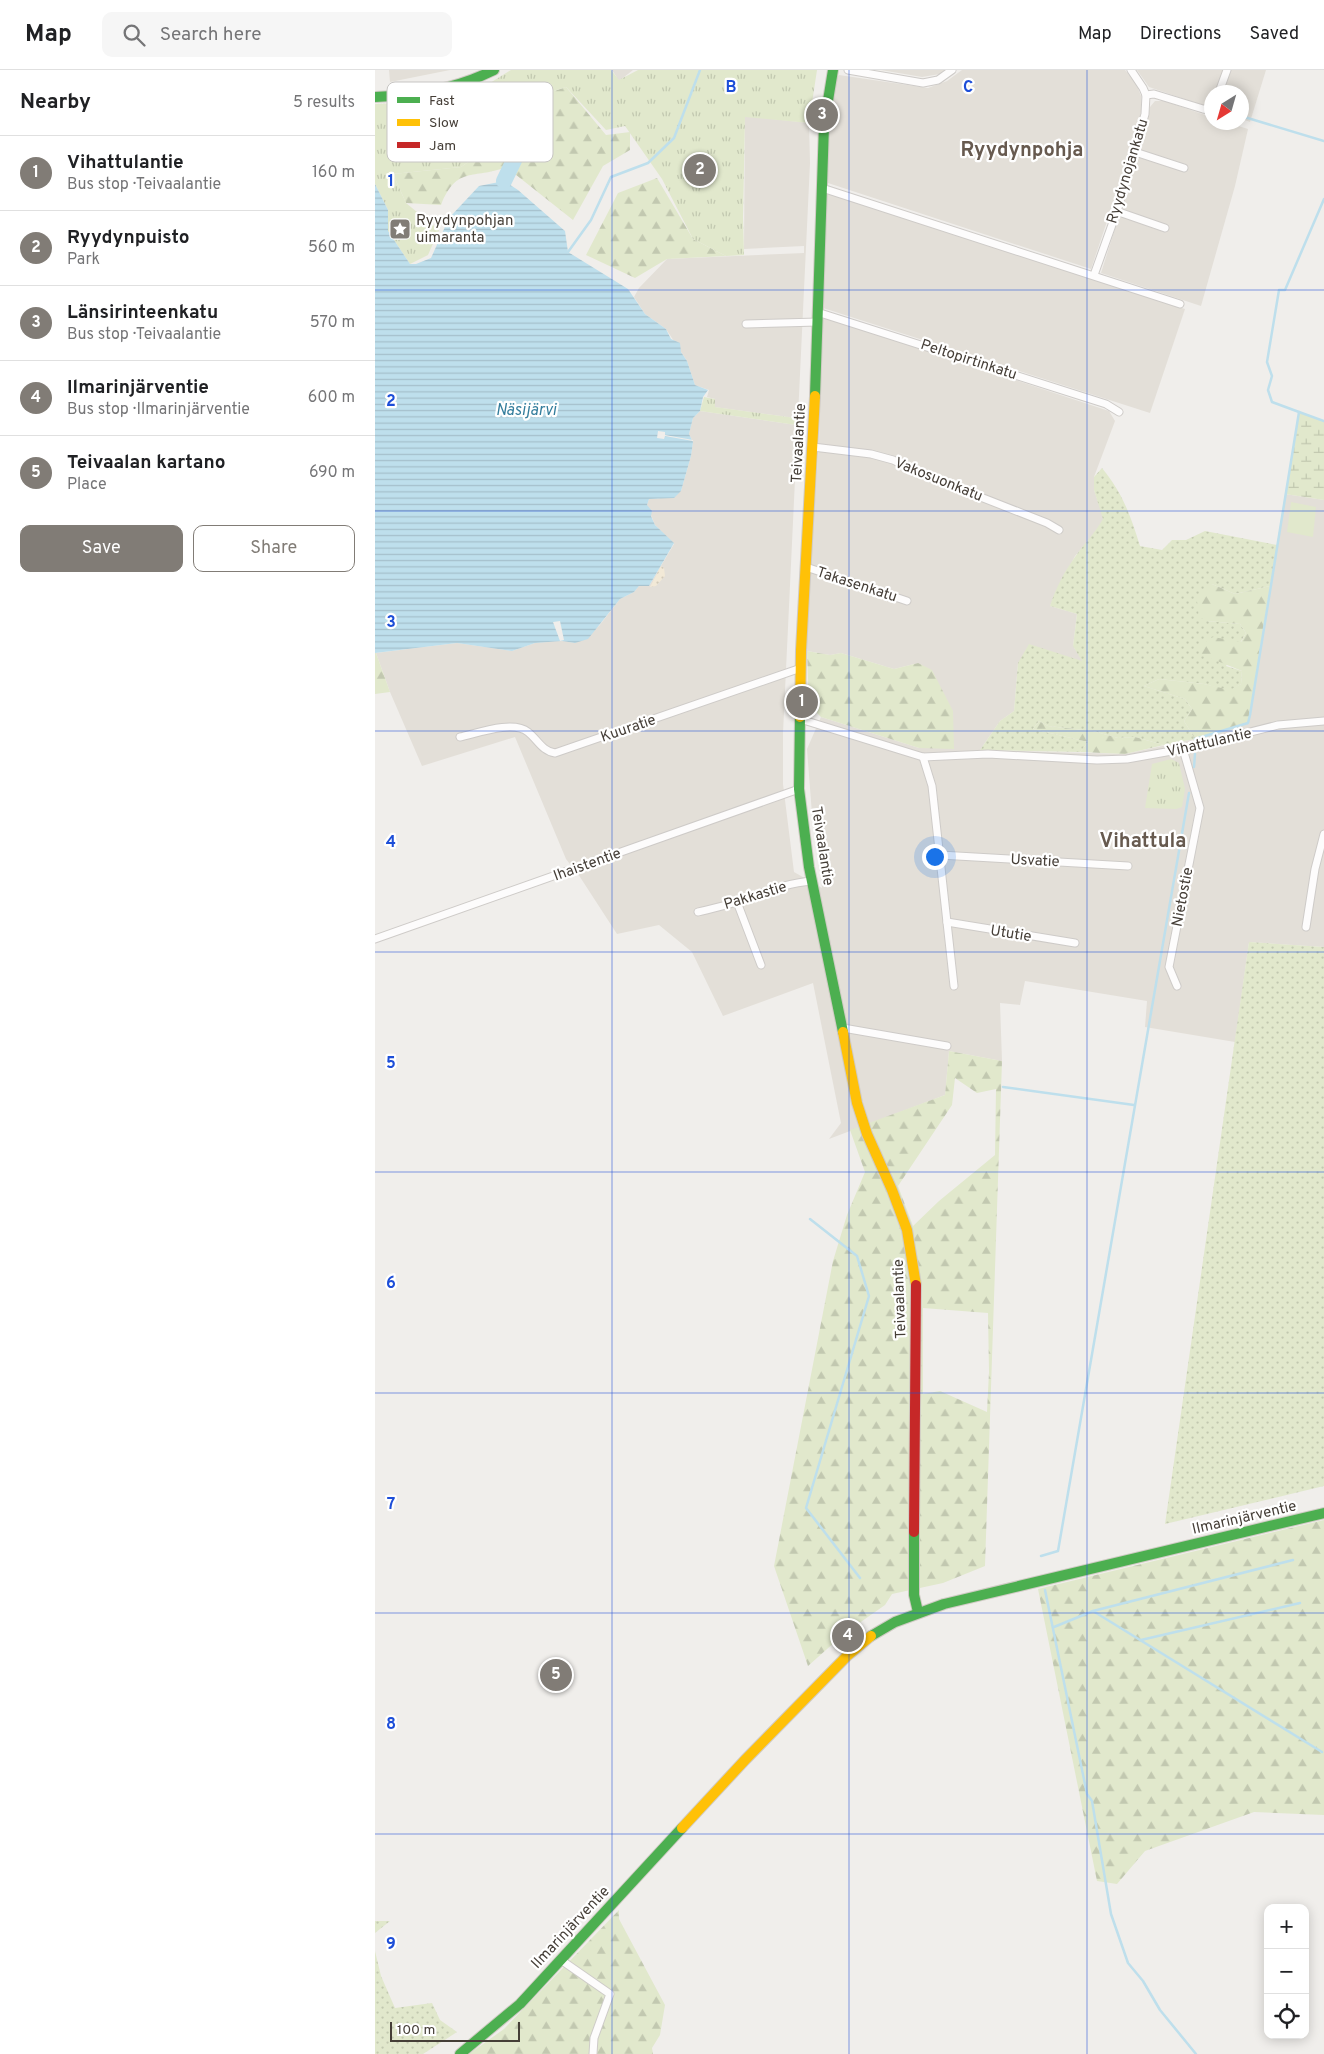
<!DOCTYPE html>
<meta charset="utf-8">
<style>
:root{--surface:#fff;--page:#f6f6f6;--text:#202124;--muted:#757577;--line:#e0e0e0;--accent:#817c76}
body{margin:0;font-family:Overpass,sans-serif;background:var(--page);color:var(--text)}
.controls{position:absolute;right:15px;bottom:15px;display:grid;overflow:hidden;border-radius:10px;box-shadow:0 2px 12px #0003}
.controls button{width:45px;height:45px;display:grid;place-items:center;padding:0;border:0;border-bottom:1px solid var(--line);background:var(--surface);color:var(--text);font:25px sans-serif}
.compass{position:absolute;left:829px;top:15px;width:45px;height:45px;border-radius:50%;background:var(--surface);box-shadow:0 2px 12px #0003;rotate:217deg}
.scale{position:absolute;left:15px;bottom:12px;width:130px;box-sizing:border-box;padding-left:5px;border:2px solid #453e37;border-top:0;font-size:14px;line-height:18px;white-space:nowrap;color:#453e37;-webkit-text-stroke:4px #fff;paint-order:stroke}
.you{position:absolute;left:559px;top:786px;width:18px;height:18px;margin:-12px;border:4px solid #fff;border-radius:50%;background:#1a73e8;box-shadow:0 0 0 8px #1a73e833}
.badge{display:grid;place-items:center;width:32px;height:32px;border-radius:50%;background:var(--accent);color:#fff;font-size:16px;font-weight:700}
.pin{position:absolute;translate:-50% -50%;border:2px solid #fff;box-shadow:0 1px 5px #0006}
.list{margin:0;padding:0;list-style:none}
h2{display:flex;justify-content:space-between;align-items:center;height:65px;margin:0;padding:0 20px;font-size:21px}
h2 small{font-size:16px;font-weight:400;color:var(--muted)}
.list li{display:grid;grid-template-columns:32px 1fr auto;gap:15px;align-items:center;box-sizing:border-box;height:75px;padding:0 20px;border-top:1px solid var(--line)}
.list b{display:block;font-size:19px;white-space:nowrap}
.list p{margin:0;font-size:16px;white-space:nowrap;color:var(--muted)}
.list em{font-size:16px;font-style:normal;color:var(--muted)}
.actions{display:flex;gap:10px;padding:15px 20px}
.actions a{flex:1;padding:11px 0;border:1px solid var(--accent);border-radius:10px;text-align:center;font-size:18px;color:var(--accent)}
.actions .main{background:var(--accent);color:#fff}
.icon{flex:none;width:28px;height:28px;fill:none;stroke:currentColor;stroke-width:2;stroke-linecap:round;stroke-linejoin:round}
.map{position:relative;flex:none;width:949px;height:1984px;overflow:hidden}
header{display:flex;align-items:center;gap:30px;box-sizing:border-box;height:70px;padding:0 25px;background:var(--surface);border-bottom:1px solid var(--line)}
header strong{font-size:24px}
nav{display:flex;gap:28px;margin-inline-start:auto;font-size:18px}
.search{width:350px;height:45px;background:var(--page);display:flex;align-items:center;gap:12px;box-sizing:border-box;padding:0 18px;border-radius:10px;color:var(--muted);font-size:19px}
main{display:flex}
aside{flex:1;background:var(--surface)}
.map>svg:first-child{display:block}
</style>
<header>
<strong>Map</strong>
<div class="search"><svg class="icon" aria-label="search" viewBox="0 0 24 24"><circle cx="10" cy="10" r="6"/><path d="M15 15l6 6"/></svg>Search here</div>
<nav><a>Map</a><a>Directions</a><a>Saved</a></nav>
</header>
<main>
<aside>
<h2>Nearby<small>5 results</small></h2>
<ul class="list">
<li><span class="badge">1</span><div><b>Vihattulantie</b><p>Bus stop · Teivaalantie</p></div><em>160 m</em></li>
<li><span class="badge">2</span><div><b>Ryydynpuisto</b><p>Park</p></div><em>560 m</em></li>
<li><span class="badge">3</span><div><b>Länsirinteenkatu</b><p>Bus stop · Teivaalantie</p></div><em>570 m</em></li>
<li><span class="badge">4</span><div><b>Ilmarinjärventie</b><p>Bus stop · Ilmarinjärventie</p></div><em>600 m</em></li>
<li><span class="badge">5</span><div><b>Teivaalan kartano</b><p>Place</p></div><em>690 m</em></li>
</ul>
<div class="actions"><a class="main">Save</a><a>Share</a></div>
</aside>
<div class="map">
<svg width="949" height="1984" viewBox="0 0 949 1984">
<defs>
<pattern id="grass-dots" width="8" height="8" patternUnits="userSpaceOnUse" patternTransform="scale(1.25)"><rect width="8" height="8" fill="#e1e8cc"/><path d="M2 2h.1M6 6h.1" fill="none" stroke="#c2c8b0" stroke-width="1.8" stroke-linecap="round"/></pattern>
<pattern id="forest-firs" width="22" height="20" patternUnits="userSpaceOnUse" patternTransform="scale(1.25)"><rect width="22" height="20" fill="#e1e8cc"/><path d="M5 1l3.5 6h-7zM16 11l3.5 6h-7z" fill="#c2c8b0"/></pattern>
<pattern id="wetland-marsh" width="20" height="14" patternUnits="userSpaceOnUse" patternTransform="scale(1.25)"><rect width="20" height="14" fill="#e1e8cc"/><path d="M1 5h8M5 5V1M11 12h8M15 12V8" fill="none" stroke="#c2c8b0"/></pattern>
<pattern id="sand-dots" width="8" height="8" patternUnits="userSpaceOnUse" patternTransform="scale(1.25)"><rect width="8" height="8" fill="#f2e9d7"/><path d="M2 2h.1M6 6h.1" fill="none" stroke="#d1c9b9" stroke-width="1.8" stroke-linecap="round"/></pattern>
<pattern id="park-tufts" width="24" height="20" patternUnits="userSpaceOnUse" patternTransform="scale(1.25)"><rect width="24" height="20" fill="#e1e8cc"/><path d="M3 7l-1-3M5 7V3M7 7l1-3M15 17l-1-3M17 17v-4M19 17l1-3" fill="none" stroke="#c2c8b0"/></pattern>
<pattern id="water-rules" width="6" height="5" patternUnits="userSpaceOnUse" patternTransform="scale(1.25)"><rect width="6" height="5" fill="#bedfec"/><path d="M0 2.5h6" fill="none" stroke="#a5c0cb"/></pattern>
</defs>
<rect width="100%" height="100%" fill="#f0eeeb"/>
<g fill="#e3dfd8">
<path d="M 14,0 L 75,0 L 15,12 Z"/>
<path d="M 237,0 L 258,0 L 244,11 Z"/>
<path d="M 506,0 L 570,0 L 565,4 L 547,7 Z"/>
<path d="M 587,0 L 750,0 L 761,13 L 766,26 L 766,42 L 760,68 L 716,199 L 453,113 L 449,103 L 460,10 L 464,5 L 553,18 L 572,11 Z"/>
<path d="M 762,0 L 848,0 L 841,22 L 836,22 L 836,33 L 833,37 L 774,17 Z"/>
<path d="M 856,0 L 891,0 L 875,52 L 867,49 L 866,22 L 849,22 Z"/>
<path d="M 780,31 L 789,31 L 836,47 L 836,52 L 854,53 L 873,59 L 860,116 L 826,236 L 726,203 L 744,146 L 789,162 L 792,155 L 749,140 L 747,134 L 762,87 L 808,101 L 810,94 L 768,81 L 765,77 L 775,37 Z"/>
<path d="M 370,46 L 434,53 L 435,93 L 408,663 L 408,714 L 419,802 L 447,818 L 437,744 L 432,679 L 446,647 L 544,678 L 543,593 L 519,599 L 466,583 L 455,585 L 432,581 L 430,577 L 444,372 L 447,249 L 452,248 L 734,341 L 740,351 L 719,407 L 719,420 L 729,449 L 720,464 L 700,486 L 675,536 L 702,544 L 698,576 L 708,591 L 643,593 L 639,641 L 625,651 L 605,680 L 750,684 L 820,669 L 873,653 L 910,424 L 949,430 L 949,877 L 874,872 L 860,972 L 770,957 L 772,931 L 650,911 L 645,935 L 625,933 L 627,991 L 574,981 L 570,1025 L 454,1069 L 466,1053 L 438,913 L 348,946 L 317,882 L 284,855 L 242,864 L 205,807 L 191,789 L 140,667 L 47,696 L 15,622 L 1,583 L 82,573 L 137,581 L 160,573 L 187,571 L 200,573 L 224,556 L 245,529 L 259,522 L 264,516 L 274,516 L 299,474 L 280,455 L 272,435 L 274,429 L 283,429 L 306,421 L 316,386 L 318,372 L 314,364 L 318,348 L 325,341 L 421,355 L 421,348 L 339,337 L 340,329 L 332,327 L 334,320 L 320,315 L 312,291 L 291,259 L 270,244 L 259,227 L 264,218 L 292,189 L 429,183 L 429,176 L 369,179 Z"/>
<path d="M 457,123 L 810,239 L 775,343 L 448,238 L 451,126 Z"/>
</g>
<g fill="url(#grass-dots)">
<path d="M 727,398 C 748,424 755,444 765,476 L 787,480 L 797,470 L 811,470 L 830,461 L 902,475 L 895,516 L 860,524 L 837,514 L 832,551 L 865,554 L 871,563 L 851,596 L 867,601 L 866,614 L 855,621 L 829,614 L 784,609 L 769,616 L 810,629 L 817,639 L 809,651 L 820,669 L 789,675 L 760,667 L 743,668 L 718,661 L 673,656 L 664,651 L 658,659 L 713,672 L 705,682 L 605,680 L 625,651 L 639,641 L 643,593 L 654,574 L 707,591 L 698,576 L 702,544 L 675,536 C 681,518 689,502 700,487 C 709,474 720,463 728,449 L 719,420 L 719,407 Z"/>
<path d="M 874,872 L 949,877 L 949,1416 L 790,1454 Z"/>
<path d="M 0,1851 L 15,1851 L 0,1863 Z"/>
<path d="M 0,1881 L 6,1906 L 20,1938 L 57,1933 L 65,1950 L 82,1962 L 48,1984 L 0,1984 Z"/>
</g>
<g fill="url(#forest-firs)" fill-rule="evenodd">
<path d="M 191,17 L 231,65 L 255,62 L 255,80 L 228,96 L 198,150 L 131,97 C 98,110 82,95 66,135 L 31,133 L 18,104 L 86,97 L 134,64 L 152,30 Z"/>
<path d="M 282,108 L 318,169 L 351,186 L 292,189 L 260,208 L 211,185 L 243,123 Z"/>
<path d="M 837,514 L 860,524 L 895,516 L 873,653 L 820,669 L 809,651 L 817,639 L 810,629 L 769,616 L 784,609 L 829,614 L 855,620 L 866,614 L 867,601 L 825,584 L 825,576 L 838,567 L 866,572 L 871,563 L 865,554 L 832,551 L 824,547 L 822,531 Z"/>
<path d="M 432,581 L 455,585 L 466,583 L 519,599 L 543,593 L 557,600 L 578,641 L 579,679 L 544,678 L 446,647 L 434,635 Z"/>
<path d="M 0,583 L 1,583 L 15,622 L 0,624 Z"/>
<path d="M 664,651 L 673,656 L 718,661 L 743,668 L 760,667 L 789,675 L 750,684 L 705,682 L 713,672 L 658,659 Z"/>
<path d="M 574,981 L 627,991 L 610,1496 L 568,1513 L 517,1524 L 510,1535 L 470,1563 L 433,1596 L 399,1496 L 458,1191 L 472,1145 L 490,1102 L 475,1060 L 570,1025 ZM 580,1008 L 602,1023 L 621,1019 L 620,1085 L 564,1131 L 538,1156 L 523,1116 L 577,1035 ZM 548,1238 L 613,1243 L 614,1302 L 612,1342 L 565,1321 L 548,1324 Z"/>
<path d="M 949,1450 L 949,1745 L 879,1742 L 770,1781 L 742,1814 L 722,1811 L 663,1519 Z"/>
<path d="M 244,1840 L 244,1849 L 290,1935 L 285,1965 L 277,1978 L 278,1984 L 94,1984 L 129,1959 Z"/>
</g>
<path fill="url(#wetland-marsh)" d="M 924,342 L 949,351 L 949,430 L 910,424 Z"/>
<path fill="url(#sand-dots)" d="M 286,496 L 289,498 L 290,506 L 281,516 L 275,517 Z"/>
<g fill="url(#park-tufts)">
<path d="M 136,0 L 236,0 L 244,10 L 263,0 L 442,0 L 434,53 L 370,47 L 368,147 L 369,185 L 351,186 L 318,169 L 287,109 L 250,56 L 231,60 L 191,17 L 152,30 L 134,64 L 86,97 L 18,104 L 31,133 L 64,160 L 53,185 L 35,194 L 13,161 L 13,140 L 0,114 L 0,34 L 61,32 L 115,13 Z"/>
<path d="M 329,327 L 340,329 L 340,337 L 421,348 L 421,355 L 325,341 Z"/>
<path d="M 796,689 L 804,693 L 810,719 L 807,737 L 801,739 L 770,738 L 777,694 Z"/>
</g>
<g fill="#e1e8cc">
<path d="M 374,0 L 388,0 L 386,13 L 371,11 Z"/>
<path d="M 916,432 L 941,437 L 938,467 L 912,462 Z"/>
</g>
<path fill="url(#water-rules)" d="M 129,111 L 143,120 L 190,161 L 193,182 L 253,219 L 270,244 L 291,259 L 296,269 L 305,273 L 306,282 L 312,291 L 320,315 L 333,320 L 328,327 L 325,341 L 318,348 L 314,364 L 318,372 L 316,386 L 306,421 L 299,428 L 274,429 L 272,435 L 277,441 L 276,446 L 280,455 L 299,473 L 274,516 L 264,516 L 259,522 L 245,529 L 213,569 L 200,573 L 187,571 L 160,573 L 137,581 L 82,573 L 0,583 L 0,114 L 13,140 L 13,161 L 35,194 L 41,194 L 56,188 L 74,148 L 104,116 Z"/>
<g fill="#f0eeeb">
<path d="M 283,361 L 290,362 L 290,365 L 318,370 L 318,371 L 290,366 L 289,369 L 282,368 Z"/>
<path d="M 185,551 L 189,570 L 185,571 L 178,552 Z"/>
</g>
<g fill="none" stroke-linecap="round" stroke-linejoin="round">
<g stroke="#bedfec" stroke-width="2.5">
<path d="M 866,46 L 949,71"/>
<path d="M 193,182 L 216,150 L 236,107 L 273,93 L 299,68 L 325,0"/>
<path d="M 924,342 L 949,351"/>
<path d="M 820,669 L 873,653 L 875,645 L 924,342 L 897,332 L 893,320 L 897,306 L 892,292 L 904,220 L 910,220 L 949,129"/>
<path d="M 819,697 L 820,684"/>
<path d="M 628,1017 L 759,1035"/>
<path d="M 435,1149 L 482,1186 L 494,1226 L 431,1438 L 485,1508"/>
<path d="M 666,1486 L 683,1481 L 814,723"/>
<path d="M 670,1520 L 712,1724 L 717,1731 L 736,1844 L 753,1893 L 768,1911 L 785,1940 L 821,1984"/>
<path d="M 718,1541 L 947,1682"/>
<path d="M 679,1557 L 718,1541 L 918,1490"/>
<path d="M 766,1570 L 925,1533"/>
</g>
<path stroke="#bedfec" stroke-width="16" d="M 129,111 L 142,84 L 165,53"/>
<g stroke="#cecbc8" stroke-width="9">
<g id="street">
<path d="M 473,0 L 548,13 L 563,10 L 577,0"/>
<path d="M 844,22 L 852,0"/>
<path d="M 771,25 L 779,24 L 828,39 L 834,40 L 836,36"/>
<path d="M 760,82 L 809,98"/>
<path d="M 447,118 L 805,234"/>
<path d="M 741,141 L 790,158"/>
<path d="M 719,205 L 743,138 L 770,44 L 771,25 L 768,18 L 756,0"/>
<path d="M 442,242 L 731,334 L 744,342"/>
<path d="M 371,254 L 443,252"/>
<path d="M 438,377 L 496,384 L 518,390 L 552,406 L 672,453 L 684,460"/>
<path d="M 431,497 L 532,531"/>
<path d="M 425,649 L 548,687 L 613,684 L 722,690 L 752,689 L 808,679 L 903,655 L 949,651"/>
<path d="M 85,667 C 103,663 138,650 153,662 C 163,670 167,681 180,683 L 426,598"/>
<path d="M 548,687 L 557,716 L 579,916"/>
<path d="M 565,785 L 753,796"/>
<path d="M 362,832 L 386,895"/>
<path d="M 323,842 C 335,839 349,836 361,832 C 386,824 410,813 437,811"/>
<path d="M 572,852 L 700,873"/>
<path d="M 931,857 L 940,799 L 949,764"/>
<path d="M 0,869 L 424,719"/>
<path d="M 802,916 L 794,897 L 825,738 L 808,679"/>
<path d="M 468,958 L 572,976"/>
<path d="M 186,1890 L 235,1924 L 219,1968 L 218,1984"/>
</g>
</g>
<g stroke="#d0cbc4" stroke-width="12">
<g id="fast">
<path d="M 0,27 C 42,25 81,19 119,0"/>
<path d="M 440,326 L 449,55 L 458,0"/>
<path d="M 425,647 L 424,719 L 434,797 L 468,962"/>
<path d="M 539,1462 L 539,1525 L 543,1542"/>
<path d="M 496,1566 L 520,1552 L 569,1534 L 949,1443"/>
<path d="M 85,1984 L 145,1934 L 307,1758"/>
</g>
</g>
<g stroke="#d0cbc4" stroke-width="12">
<g id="slow">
<path d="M 425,647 L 426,580 L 440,326"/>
<path d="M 468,962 L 482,1033 L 492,1064 L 517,1120 L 532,1160 L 541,1215"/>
<path d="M 307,1758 L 370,1690 L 472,1586 L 496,1566"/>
</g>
</g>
<g stroke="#d0cbc4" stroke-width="12">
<path id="jam" d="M 539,1462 L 541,1215"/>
</g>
<use href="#street" stroke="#fdfcfc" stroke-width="7"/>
<use href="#fast" stroke="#4caf50" stroke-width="10"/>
<use href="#slow" stroke="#ffc107" stroke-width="10"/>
<use href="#jam" stroke="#c62828" stroke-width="10"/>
</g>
<path fill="none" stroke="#1d4ed8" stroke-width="1" stroke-opacity="0.55" d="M 237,0 L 237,1984M 474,0 L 474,1984M 712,0 L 712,1984M 0,220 L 949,220M 0,441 L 949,441M 0,661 L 949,661M 0,882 L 949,882M 0,1102 L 949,1102M 0,1323 L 949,1323M 0,1543 L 949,1543M 0,1764 L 949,1764"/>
<defs>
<g id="sight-square" transform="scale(1.125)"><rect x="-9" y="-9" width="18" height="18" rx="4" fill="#817c76" stroke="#fff"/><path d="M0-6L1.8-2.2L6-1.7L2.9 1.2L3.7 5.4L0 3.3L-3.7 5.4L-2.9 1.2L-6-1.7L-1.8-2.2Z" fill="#fff"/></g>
</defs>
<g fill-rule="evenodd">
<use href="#sight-square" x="25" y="159"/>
</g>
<g text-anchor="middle" stroke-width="4.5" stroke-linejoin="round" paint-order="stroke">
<g font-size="15" fill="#453e37" stroke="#fff">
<text transform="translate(752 101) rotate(-73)" y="5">Ryydynojankatu</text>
<text transform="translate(594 289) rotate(18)" y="5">Peltopirtinkatu</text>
<text transform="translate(423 373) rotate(-87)" y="5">Teivaalantie</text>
<text transform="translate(564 409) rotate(22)" y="5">Vakosuonkatu</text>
<text transform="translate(482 514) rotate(18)" y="5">Takasenkatu</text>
<text transform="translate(253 658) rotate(-19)" y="5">Kuuratie</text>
<text transform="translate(834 672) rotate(-13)" y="5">Vihattulantie</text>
<text transform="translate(448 776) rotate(81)" y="5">Teivaalantie</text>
<text transform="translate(660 790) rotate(3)" y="5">Usvatie</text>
<text transform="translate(212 794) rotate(-20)" y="5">Ihaistentie</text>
<text transform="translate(380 825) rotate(-17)" y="5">Pakkastie</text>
<text transform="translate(807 827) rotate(-79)" y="5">Nietostie</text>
<text transform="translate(636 863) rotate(9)" y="5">Ututie</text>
<text transform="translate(524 1229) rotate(-92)" y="5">Teivaalantie</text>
<text transform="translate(869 1447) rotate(-13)" y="5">Ilmarinjärventie</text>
<text transform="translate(195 1857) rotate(-47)" y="5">Ilmarinjärventie</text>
</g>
<g font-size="15" fill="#453e37" stroke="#fff" text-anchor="start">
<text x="41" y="155">Ryydynpohjan<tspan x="41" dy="17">uimaranta</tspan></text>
</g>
<g font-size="16" font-style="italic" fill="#337d9c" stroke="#fff">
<text x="151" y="345">Näsijärvi</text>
</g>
<g font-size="20" font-weight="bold" fill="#675a4f" stroke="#fff">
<text x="647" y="86">Ryydynpohja</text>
<text x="768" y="777">Vihattula</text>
</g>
</g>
<rect x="12" y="12" width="166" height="80" rx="8" fill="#fff" stroke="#c7c5c3" stroke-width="1"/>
<rect x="22" y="27" width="23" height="6" fill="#4caf50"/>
<rect x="22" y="49" width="23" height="7" fill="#ffc107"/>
<rect x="22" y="72" width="23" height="6" fill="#c62828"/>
<g font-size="14" fill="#453e37">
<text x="54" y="35">Fast</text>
<text x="54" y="57">Slow</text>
<text x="54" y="80">Jam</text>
</g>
<g font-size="16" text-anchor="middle" font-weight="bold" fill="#1d4ed8" stroke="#fff" stroke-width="4.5" stroke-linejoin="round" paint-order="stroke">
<text x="356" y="22">B</text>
<text x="593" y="22">C</text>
<text x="16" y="116">1</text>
<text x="16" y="336">2</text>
<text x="16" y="557">3</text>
<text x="16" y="777">4</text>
<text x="16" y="998">5</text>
<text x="16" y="1218">6</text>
<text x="16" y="1439">7</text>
<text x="16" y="1659">8</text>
<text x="16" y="1879">9</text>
</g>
</svg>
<div class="controls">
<button>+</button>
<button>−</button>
<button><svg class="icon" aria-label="locate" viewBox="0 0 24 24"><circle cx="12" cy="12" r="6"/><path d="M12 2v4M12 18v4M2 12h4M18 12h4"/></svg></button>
</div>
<svg class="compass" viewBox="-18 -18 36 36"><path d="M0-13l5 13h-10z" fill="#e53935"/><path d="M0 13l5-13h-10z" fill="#757577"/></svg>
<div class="scale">100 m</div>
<div class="you"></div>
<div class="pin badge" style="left:427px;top:632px">1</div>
<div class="pin badge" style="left:325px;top:100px">2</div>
<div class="pin badge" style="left:447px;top:45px">3</div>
<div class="pin badge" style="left:473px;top:1566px">4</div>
<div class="pin badge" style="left:181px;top:1605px">5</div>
</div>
</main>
